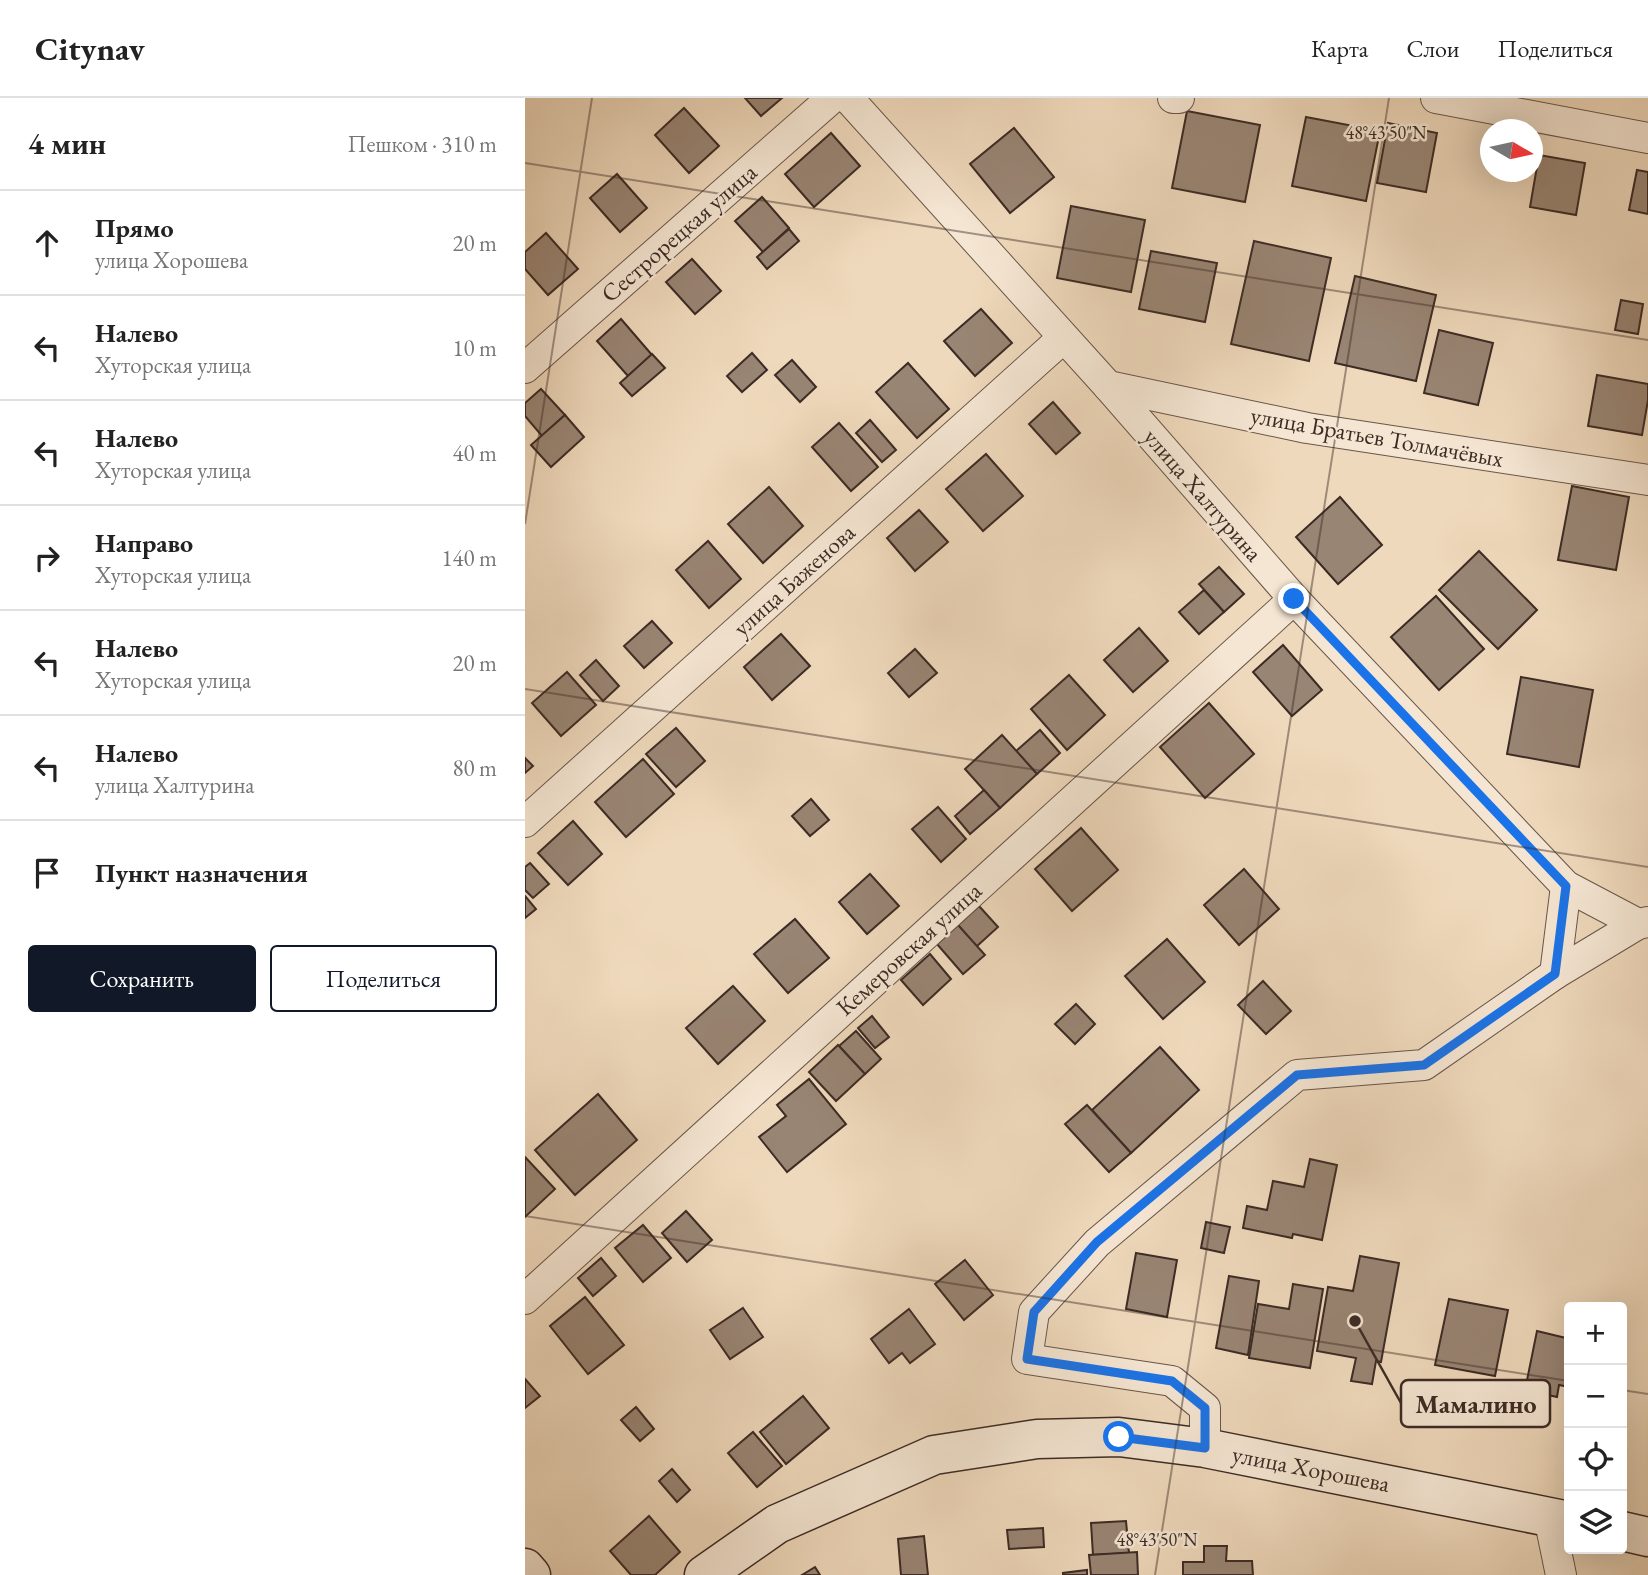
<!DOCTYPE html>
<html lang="ru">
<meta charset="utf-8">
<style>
:root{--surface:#fff;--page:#f6f6f6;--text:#222;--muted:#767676;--line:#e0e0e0;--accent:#111827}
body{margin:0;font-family:"EB Garamond",serif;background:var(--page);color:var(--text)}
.controls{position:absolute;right:21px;bottom:21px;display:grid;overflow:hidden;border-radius:7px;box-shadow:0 7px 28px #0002}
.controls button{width:63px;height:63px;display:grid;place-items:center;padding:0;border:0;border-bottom:2px solid var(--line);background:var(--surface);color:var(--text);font:35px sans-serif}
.compass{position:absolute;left:955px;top:21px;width:63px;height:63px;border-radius:50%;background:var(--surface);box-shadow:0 7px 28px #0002;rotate:99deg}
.stop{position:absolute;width:21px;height:21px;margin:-16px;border:5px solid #1a73e8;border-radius:50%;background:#fff}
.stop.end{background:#1a73e8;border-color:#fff;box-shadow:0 2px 7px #0008}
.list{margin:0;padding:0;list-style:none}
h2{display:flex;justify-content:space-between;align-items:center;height:91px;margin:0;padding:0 28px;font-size:30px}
h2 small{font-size:23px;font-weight:400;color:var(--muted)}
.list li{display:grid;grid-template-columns:46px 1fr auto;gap:21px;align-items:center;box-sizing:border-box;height:105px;padding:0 28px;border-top:2px solid var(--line)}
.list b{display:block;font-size:26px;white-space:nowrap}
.list p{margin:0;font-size:23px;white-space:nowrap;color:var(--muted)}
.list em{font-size:23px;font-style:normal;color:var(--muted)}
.actions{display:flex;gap:14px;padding:21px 28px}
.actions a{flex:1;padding:16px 0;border:2px solid var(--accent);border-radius:7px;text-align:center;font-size:24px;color:var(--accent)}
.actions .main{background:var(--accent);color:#fff}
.icon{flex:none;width:38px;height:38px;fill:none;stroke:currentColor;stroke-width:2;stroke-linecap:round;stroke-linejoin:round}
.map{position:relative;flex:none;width:1123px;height:1477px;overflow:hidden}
header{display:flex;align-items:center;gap:42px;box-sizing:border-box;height:98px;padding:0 35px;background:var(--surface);border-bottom:2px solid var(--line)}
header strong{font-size:33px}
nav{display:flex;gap:38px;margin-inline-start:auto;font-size:24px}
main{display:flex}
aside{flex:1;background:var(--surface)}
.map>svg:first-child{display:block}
</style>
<header>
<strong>Citynav</strong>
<nav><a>Карта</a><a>Слои</a><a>Поделиться</a></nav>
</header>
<main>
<aside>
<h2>4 мин<small>Пешком · 310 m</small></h2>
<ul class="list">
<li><svg class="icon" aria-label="ahead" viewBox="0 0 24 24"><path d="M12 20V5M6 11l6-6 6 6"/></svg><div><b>Прямо</b><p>улица Хорошева</p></div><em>20 m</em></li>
<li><svg class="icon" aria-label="left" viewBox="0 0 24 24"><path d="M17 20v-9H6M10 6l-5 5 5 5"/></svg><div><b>Налево</b><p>Хуторская улица</p></div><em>10 m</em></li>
<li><svg class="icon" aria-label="left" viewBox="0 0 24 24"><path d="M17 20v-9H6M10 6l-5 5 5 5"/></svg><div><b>Налево</b><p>Хуторская улица</p></div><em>40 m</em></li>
<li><svg class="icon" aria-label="right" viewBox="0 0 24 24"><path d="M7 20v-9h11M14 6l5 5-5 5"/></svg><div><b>Направо</b><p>Хуторская улица</p></div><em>140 m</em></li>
<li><svg class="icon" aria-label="left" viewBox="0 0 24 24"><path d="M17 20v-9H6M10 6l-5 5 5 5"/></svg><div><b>Налево</b><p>Хуторская улица</p></div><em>20 m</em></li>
<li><svg class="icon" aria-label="left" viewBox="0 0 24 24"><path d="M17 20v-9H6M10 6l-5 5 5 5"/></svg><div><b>Налево</b><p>улица Халтурина</p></div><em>80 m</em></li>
<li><svg class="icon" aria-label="arrive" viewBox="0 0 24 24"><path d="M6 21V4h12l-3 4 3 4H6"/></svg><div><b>Пункт назначения</b></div></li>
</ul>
<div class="actions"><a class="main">Сохранить</a><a>Поделиться</a></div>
</aside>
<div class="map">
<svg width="1123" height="1477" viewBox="0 0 1123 1477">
<rect width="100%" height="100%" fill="#efd9bc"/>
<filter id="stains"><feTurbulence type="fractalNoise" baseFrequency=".00286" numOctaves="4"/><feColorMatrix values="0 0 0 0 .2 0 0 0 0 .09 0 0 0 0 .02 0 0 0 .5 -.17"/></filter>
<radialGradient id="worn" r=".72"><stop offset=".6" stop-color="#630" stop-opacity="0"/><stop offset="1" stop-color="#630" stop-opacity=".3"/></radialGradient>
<g fill="#998574" stroke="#3c2b25" stroke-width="2">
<path d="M 220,0 L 257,0 L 236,18 Z"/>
<path d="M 159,10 L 194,48 L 164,75 L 130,37 Z"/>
<path d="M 662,13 L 735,27 L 720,104 L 647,90 Z"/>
<path d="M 781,19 L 855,33 L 841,103 L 767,88 Z"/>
<path d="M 863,25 L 912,35 L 901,94 L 852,85 Z"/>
<path d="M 489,30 L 529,79 L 485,115 L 445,66 Z"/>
<path d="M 306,35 L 335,68 L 289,109 L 260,76 Z"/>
<path d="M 1014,57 L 1060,65 L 1051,117 L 1005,109 Z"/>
<path d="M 1112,72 L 1123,74 L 1123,116 L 1104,112 Z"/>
<path d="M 92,76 L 122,110 L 95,134 L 65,100 Z"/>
<path d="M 237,99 L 264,130 L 238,154 L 210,123 Z"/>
<path d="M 546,108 L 620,122 L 606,194 L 532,180 Z"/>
<path d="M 264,131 L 274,143 L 242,171 L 232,159 Z"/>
<path d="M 21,135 L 53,171 L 23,197 L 0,171 L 0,154 Z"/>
<path d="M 729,143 L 806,160 L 784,263 L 706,246 Z"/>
<path d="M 626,153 L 692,165 L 680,224 L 614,211 Z"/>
<path d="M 167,161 L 196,193 L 170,216 L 141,184 Z"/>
<path d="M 830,178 L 911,197 L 891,283 L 810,265 Z"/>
<path d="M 1096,202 L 1118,206 L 1113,236 L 1090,232 Z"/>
<path d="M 456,211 L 487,245 L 450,278 L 419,243 Z"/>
<path d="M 96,221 L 127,257 L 103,278 L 72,243 Z"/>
<path d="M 914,232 L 968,245 L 953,307 L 899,295 Z"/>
<path d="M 227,255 L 242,272 L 217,294 L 202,278 Z"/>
<path d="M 127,256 L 140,270 L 107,298 L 95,285 Z"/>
<path d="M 267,262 L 291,289 L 275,304 L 250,277 Z"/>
<path d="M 383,265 L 424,311 L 392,340 L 351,294 Z"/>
<path d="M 1072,277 L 1123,286 L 1123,302 L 1117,337 L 1063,328 Z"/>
<path d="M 16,291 L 40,317 L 17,338 L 0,318 L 0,305 Z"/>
<path d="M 528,304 L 555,335 L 531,356 L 504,326 Z"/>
<path d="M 40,317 L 59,339 L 26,369 L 6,347 Z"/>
<path d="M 345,322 L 371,352 L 357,364 L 331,335 Z"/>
<path d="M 314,325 L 353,369 L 326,393 L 287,349 Z"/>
<path d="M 461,356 L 498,398 L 458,433 L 421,391 Z"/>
<path d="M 1047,388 L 1104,399 L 1091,472 L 1033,462 Z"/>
<path d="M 244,389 L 278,428 L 238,465 L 203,426 Z"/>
<path d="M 815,399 L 857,447 L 813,486 L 771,439 Z"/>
<path d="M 394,412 L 423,444 L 390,473 L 362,440 Z"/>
<path d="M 183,443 L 216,481 L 184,510 L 151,472 Z"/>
<path d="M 954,453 L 1012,512 L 973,551 L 914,492 Z"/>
<path d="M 694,469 L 719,496 L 699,514 L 674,486 Z"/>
<path d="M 679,492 L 699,514 L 674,536 L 654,514 Z"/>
<path d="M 911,498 L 959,551 L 914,592 L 866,539 Z"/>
<path d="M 127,523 L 147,545 L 119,570 L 99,548 Z"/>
<path d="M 614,530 L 643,563 L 608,594 L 579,562 Z"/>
<path d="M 256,536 L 285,568 L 247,602 L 219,569 Z"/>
<path d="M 758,547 L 797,592 L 767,618 L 728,574 Z"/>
<path d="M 390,551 L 412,575 L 384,599 L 363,575 Z"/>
<path d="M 71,562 L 94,588 L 78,603 L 55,577 Z"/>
<path d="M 42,574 L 71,607 L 36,638 L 7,605 Z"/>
<path d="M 544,577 L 580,617 L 542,652 L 506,611 Z"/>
<path d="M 996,579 L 1068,592 L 1054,669 L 982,656 Z"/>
<path d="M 684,605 L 729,656 L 680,700 L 635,649 Z"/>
<path d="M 151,630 L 180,663 L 151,689 L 121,656 Z"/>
<path d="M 515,632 L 535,655 L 512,676 L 491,653 Z"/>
<path d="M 477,637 L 512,676 L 475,710 L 440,671 Z"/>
<path d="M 0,660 L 8,668 L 0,675 Z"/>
<path d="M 118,661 L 149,696 L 101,739 L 70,704 Z"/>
<path d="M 459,692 L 475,710 L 445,736 L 430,718 Z"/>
<path d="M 286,701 L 304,722 L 285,738 L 267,718 Z"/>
<path d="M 413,709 L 441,741 L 416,764 L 387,731 Z"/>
<path d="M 48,723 L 77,756 L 43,787 L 13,755 Z"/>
<path d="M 556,730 L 593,772 L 547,813 L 510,771 Z"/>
<path d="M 5,765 L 24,786 L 8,800 L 0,792 L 0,769 Z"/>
<path d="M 719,771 L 754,811 L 714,847 L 679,807 Z"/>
<path d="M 345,776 L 374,808 L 342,836 L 314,804 Z"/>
<path d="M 0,798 L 11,811 L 0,820 Z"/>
<path d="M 454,808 L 473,829 L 451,849 L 433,827 Z"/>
<path d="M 270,821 L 304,860 L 263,895 L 229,856 Z"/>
<path d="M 433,827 L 460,857 L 438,876 L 412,846 Z"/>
<path d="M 642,841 L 680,884 L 638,921 L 600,878 Z"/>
<path d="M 405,856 L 426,881 L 398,907 L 376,882 Z"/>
<path d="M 738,883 L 766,913 L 741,936 L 713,907 Z"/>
<path d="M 208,888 L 240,923 L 193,966 L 161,930 Z"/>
<path d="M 551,906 L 570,926 L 550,946 L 530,926 Z"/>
<path d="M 347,918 L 364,939 L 350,950 L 333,930 Z"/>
<path d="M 331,933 L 356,961 L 340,976 L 314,948 Z"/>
<path d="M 313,947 L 340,976 L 311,1003 L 284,974 Z"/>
<path d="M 635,949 L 674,992 L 606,1055 L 567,1012 Z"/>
<path d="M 284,981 L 321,1026 L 262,1074 L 234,1039 L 261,1018 L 252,1007 Z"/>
<path d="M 73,996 L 112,1042 L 50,1097 L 10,1052 Z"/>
<path d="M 562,1007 L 606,1055 L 584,1074 L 540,1026 Z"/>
<path d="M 0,1059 L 30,1091 L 0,1119 Z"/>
<path d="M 785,1061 L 812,1067 L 797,1142 L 768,1136 L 767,1140 L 718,1130 L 722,1108 L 742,1112 L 748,1083 L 779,1089 Z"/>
<path d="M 161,1113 L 187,1142 L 162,1164 L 137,1135 Z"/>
<path d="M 681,1124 L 705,1129 L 699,1155 L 676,1150 Z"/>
<path d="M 118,1127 L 146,1160 L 118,1184 L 90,1150 Z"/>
<path d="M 611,1155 L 652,1162 L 642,1219 L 601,1211 Z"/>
<path d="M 835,1158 L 874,1165 L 856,1264 L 851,1263 L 847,1286 L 826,1283 L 831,1260 L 792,1253 L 803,1189 L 828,1193 Z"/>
<path d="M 76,1160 L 91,1178 L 68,1198 L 53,1180 Z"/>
<path d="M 440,1162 L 468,1197 L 439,1222 L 410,1186 Z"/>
<path d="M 704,1178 L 734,1183 L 723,1257 L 691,1250 Z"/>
<path d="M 768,1186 L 798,1191 L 785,1270 L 724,1260 L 733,1206 L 764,1211 Z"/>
<path d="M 60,1199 L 99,1247 L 63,1276 L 25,1228 Z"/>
<path d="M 924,1201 L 983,1212 L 970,1278 L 910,1267 Z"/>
<path d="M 218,1210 L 238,1239 L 205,1261 L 185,1232 Z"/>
<path d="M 384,1211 L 410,1246 L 385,1265 L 377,1255 L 364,1265 L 346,1241 Z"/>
<path d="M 1044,1226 L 1044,1289 L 1034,1287 L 1032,1299 L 1000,1292 L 1012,1233 L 1041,1240 Z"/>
<path d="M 0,1281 L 15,1298 L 0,1310 Z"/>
<path d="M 278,1298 L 304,1330 L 261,1366 L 235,1334 Z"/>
<path d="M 111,1309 L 129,1331 L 115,1343 L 96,1322 Z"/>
<path d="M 228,1334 L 257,1368 L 232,1389 L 203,1355 Z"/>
<path d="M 147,1371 L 165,1392 L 152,1404 L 134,1383 Z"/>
<path d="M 124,1418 L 155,1454 L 130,1477 L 106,1477 L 85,1453 Z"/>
<path d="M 601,1423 L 604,1455 L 568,1457 L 566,1425 Z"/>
<path d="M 518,1430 L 519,1449 L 484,1451 L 482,1432 Z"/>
<path d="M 399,1438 L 403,1477 L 376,1477 L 373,1441 Z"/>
<path d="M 679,1448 L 702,1448 L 701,1463 L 727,1463 L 728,1477 L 658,1477 L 658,1464 L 679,1464 Z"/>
<path d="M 612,1454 L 613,1477 L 566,1477 L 564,1457 Z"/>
<path d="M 290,1469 L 295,1477 L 277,1477 Z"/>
<path d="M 562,1472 L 562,1477 L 538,1477 L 538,1475 Z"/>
</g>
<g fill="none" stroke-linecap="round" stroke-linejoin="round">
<g stroke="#69564b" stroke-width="32">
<g id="street">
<path d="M 323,0 L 583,288 L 769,501 L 1041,788 L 1113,826 L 1123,824"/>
<path d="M 648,0 L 654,0"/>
<path d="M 911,0 L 1123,40"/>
<path d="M 0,270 L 307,0"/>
<path d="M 583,288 L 782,330 L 1123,382"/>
<path d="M 0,724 L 538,240"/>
<path d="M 1030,876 L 1113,826"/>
<path d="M 0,1201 L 769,501"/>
<path d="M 680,1350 L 680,1310 L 647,1283 L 502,1261 L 509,1214 L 572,1145 L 772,977 L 899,967 L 1030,876 L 1041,788"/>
<path d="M 1024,1419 L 1036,1477"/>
</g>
</g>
<g stroke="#3c2b25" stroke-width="41">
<g id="secondary">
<path d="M 1097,1433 L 1123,1439"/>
<path d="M 0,1470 L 6,1477"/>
<path d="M 179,1477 L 252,1426 L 409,1357 L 512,1341 L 594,1339 L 680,1350 L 1044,1423"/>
</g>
</g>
<use href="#street" stroke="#f5e6d3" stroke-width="30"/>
<use href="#secondary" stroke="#f5e6d3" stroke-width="38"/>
</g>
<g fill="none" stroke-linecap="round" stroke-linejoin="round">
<path stroke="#1a73e8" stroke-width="9" d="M 594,1339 L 680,1350 L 680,1310 L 647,1283 L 502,1261 L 509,1214 L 572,1144 L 772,977 L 899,967 L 1030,876 L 1041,788 L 769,501"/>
</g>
<path fill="none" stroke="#3c2b25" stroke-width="2" stroke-opacity="0.45" d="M 0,65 L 1123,242M 0,426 L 67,0M 0,591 L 1123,769M 0,1118 L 1044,1283M 1097,1292 L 1123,1296M 630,1477 L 864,0"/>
<g text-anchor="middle" stroke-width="5" stroke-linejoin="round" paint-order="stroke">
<g font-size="24" fill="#3c2b25" stroke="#f5e6d3">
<text transform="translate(154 135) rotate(-41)" y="8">Сестрорецкая улица</text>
<text transform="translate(852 339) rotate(10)" y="8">улица Братьев Толмачёвых</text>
<text transform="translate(678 397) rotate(49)" y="8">улица Халтурина</text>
<text transform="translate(269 482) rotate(-42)" y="8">улица Баженова</text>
<text transform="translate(384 851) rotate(-42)" y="8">Кемеровская улица</text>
<text transform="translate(786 1371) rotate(11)" y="8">улица Хорошева</text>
</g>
</g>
<g font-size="18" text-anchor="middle" fill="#3c2b25" stroke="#f5e6d3" stroke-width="5" stroke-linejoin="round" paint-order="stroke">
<text x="861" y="41">48°43'50"N</text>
<text x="632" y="1448">48°43'50"N</text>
</g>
<path fill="none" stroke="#3c2b25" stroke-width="2.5" d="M830 1223L876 1305"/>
<circle fill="#3c2b25" stroke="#f5e6d3" stroke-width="2.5" cx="830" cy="1223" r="7"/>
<rect fill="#f5e6d3" stroke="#3c2b25" stroke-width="2.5" x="876" y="1282" width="149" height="47" rx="7"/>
<g font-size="26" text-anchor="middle" font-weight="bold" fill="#3c2b25">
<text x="951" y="1315">Мамалино</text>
</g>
<rect width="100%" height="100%" filter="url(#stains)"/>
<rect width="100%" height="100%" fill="url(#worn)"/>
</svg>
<div class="controls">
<button>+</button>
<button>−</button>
<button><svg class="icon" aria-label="locate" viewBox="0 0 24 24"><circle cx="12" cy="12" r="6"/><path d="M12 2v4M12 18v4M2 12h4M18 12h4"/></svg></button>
<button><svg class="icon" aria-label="layers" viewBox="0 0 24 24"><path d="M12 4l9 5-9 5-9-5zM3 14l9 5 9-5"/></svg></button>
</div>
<svg class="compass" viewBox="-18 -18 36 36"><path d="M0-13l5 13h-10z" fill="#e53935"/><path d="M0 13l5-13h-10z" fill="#767676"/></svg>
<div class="stop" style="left:594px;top:1339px"></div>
<div class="stop end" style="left:769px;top:501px"></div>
</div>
</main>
